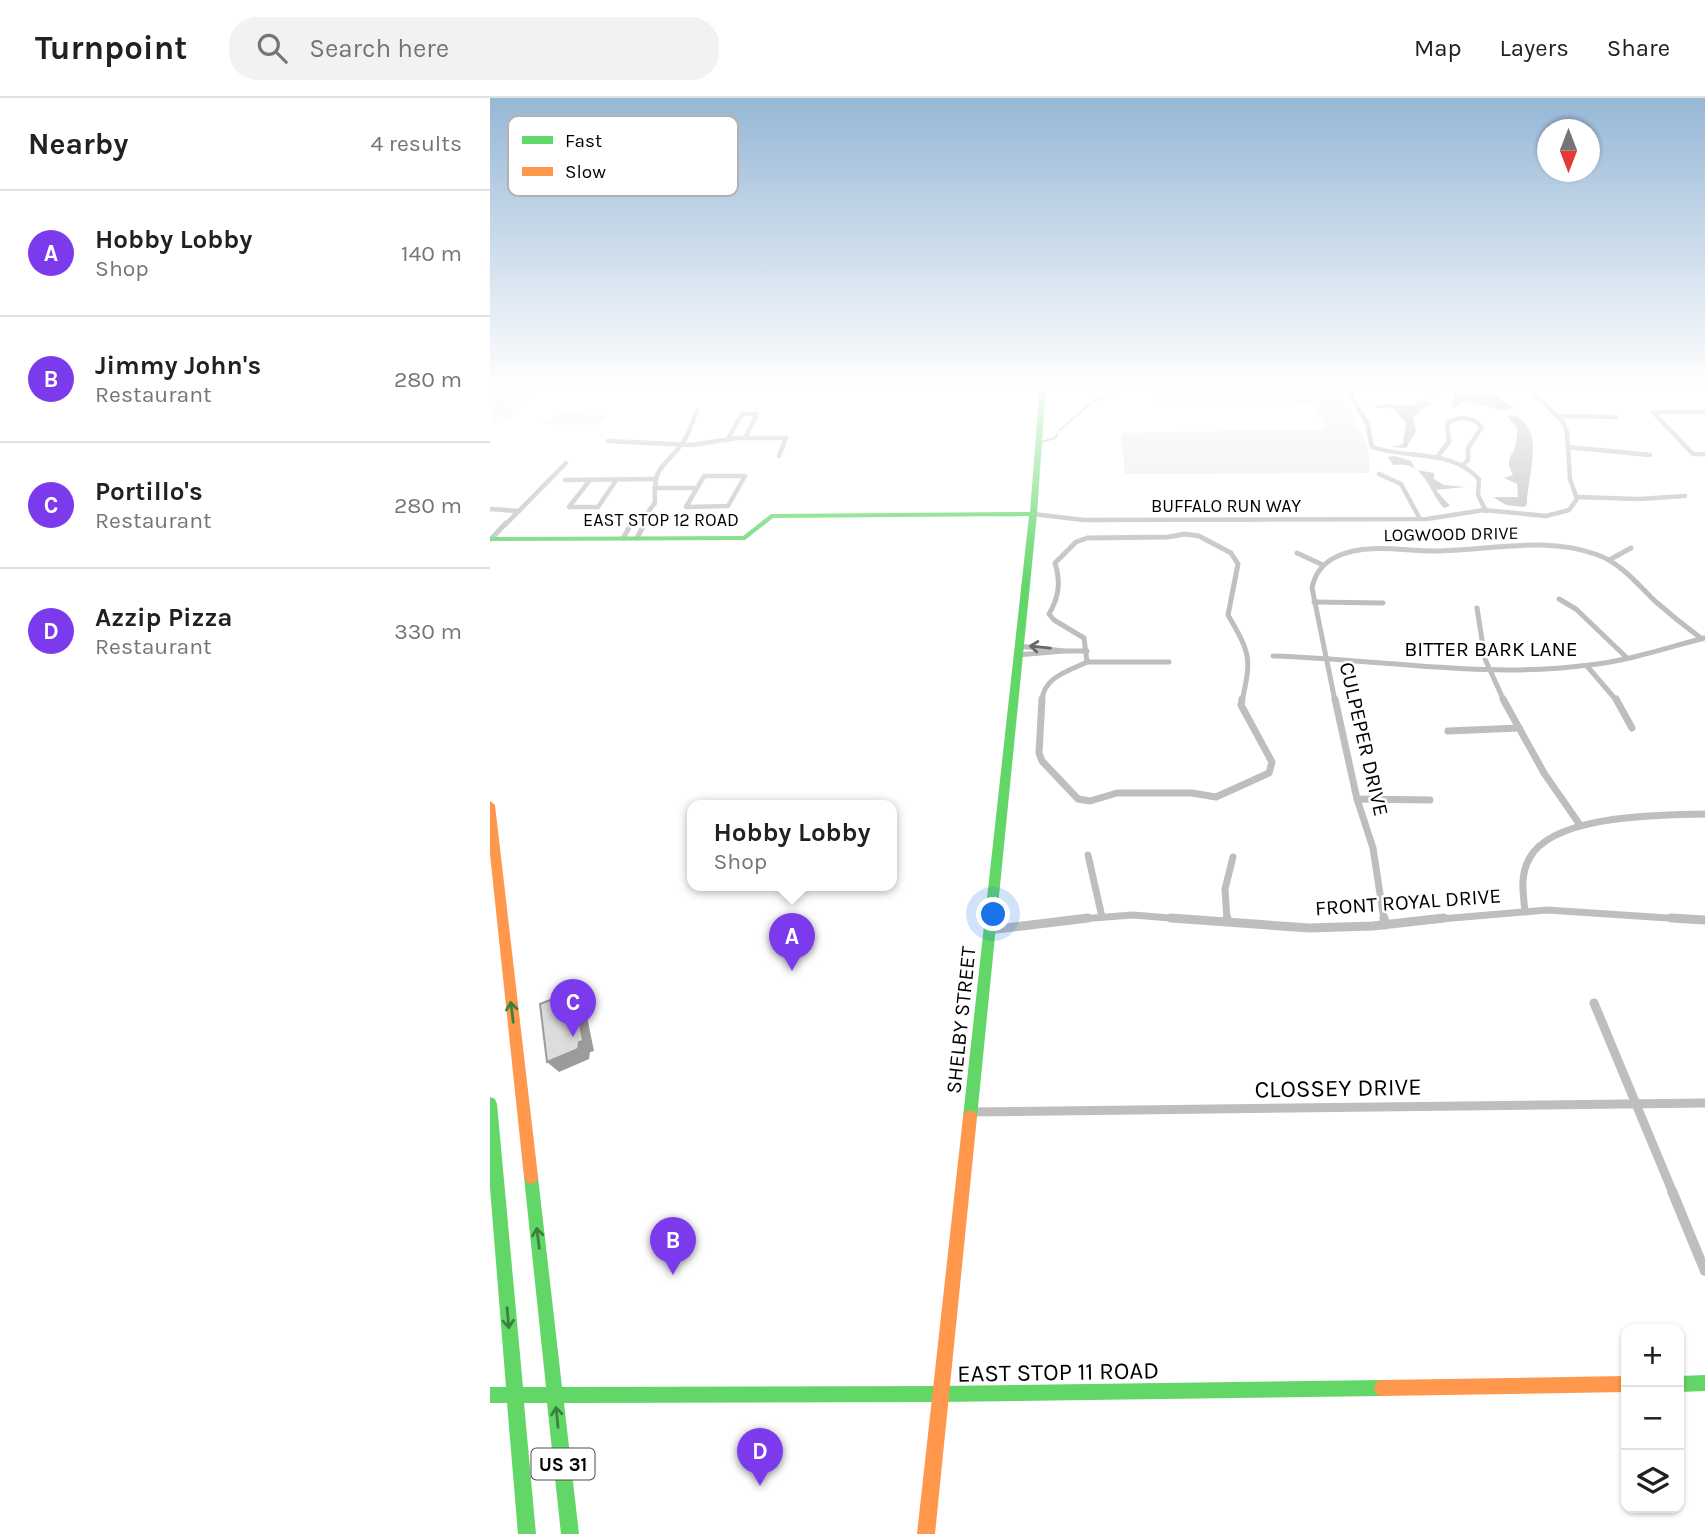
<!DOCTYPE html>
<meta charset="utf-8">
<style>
:root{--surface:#fff;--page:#f2f2f2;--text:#202124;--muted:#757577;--line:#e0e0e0;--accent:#7c3aed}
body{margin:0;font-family:Karla,sans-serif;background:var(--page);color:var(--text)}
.controls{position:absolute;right:21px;bottom:21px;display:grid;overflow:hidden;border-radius:14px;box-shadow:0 2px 5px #0004}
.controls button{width:63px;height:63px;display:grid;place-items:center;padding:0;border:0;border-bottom:2px solid var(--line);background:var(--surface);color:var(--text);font:35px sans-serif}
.compass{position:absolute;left:1047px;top:21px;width:63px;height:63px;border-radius:50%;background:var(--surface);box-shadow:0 2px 5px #0004;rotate:180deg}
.you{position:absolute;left:504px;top:817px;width:24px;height:24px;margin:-18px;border:5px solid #fff;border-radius:50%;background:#1a73e8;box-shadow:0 0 0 10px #1a73e833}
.badge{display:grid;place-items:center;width:46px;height:46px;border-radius:50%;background:var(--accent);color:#fff;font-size:23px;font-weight:700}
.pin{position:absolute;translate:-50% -58px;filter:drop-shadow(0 2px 4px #0008)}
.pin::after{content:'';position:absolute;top:37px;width:24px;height:21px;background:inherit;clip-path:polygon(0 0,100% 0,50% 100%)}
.popup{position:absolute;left:197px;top:702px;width:210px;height:91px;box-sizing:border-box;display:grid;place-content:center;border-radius:14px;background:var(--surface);filter:drop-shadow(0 2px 5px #0005);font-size:23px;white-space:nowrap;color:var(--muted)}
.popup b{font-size:26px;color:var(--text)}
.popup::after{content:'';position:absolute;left:50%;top:100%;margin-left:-14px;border:14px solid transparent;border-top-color:var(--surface)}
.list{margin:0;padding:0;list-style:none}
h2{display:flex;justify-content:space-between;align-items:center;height:91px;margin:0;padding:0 28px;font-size:30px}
h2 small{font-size:23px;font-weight:400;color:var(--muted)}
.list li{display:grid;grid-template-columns:46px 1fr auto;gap:21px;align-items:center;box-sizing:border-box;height:126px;padding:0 28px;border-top:2px solid var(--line)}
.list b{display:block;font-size:26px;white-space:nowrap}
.list p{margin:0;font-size:23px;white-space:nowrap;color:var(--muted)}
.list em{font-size:23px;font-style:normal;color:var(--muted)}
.icon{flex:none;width:38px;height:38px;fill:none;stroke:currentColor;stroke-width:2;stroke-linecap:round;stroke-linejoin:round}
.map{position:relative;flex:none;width:1215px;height:1436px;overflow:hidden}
header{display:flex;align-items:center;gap:42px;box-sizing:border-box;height:98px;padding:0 35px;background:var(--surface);border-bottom:2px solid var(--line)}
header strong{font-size:33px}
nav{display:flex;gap:38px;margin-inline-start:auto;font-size:24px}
.search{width:490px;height:63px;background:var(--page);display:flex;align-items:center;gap:18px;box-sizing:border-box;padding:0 24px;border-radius:28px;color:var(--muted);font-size:26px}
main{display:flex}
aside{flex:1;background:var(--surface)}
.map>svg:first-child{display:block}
</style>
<header>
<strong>Turnpoint</strong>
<div class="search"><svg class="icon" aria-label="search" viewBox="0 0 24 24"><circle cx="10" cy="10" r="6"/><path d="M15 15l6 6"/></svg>Search here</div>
<nav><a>Map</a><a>Layers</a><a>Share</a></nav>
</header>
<main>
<aside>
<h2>Nearby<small>4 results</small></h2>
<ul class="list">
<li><span class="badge">A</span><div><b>Hobby Lobby</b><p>Shop</p></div><em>140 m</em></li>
<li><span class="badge">B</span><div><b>Jimmy John's</b><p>Restaurant</p></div><em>280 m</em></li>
<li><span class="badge">C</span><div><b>Portillo's</b><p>Restaurant</p></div><em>280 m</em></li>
<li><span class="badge">D</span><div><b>Azzip Pizza</b><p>Restaurant</p></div><em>330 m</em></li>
</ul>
</aside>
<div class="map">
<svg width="1215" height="1436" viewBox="0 0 1215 1436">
<rect width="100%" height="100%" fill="#fff"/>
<g fill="#eaeaea">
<path d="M 0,286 L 15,286 L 3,295 L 19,286 L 59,289 L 53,293 L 47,289 L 42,292 L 45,293 C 39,302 30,304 22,311 L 22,317 L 16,321 L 11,319 L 20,301 L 14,304 L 14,311 L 7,318 L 8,320 L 0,325 L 5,306 L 0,313 Z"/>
<path d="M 668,286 L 870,286 L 851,289 L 878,351 L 880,375 L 635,376 L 631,335 L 835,331 L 825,308 L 808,304 L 663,303 Z"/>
<path d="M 73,316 L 117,317 L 109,327 L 68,327 L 52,324 Z"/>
</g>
<g fill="#bcbcbc">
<path d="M 964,294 L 1006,298 L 1023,309 L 1014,313 L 975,302 L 962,310 Z"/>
<path d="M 927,302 L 942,306 L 930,311 L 930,315 L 923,319 L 926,333 L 916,350 L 902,349 L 913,346 L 916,325 L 904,311 L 882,309 L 895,306 L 924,308 Z"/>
<path d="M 1023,317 C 1058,330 1036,381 1037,406 L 1034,409 L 1016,407 L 1003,399 L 1028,399 L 1027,386 L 1014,380 L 1023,377 C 1017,365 1018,362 1024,352 C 1027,347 1026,338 1028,331 L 1017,318 Z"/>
<path d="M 905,358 L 921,363 L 926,372 L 944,375 L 944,381 L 954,387 L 975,389 L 946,392 L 960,408 L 954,410 C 942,399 935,368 915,367 C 911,366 907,367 903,367 L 898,359 Z"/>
</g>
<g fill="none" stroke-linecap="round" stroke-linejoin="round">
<g stroke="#bcbcbc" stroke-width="2">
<path d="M 570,332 L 606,301 L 634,290 L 841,289 L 847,286"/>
<path d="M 551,344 L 565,340 L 567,336"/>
</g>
<g stroke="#bebebe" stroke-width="4.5">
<path d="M 955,286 L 986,291 L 1096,287"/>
<path d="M 957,286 L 943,292 L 870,290 L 862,293 L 860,297 L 877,325 L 882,349 C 919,362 960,350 989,381 L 988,397 L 996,413"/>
<path d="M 1163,314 L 1203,356 L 1215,356"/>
<path d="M 1163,314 L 1215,314"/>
<path d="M 1069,318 L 1126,319"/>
<path d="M 237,342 L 252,316 L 267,316 L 255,340"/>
<path d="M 118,343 L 202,347 L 247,340 L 296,340 L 289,358"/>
<path d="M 1078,349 L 1160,357"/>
<path d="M 947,359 L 959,344 L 957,325 C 970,318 982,318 992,329 L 978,350 L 978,362 L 973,367"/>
<path d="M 889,376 L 911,386 L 930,421"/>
<path d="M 214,378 L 255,378 L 238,408 L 196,409 Z"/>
<path d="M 75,382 L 164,381"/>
<path d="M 100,382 L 79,409 L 108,409 L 127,381"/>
<path d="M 164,390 L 207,390"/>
<path d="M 1087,399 L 1149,401 L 1195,398"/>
<path d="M 0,411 L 29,413"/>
<path d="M 543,416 L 594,422 L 937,421 L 994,412 L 1056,418 L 1079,412 L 1087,401 L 1080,381 L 1077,334 L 1073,324 L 1036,288"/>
<path d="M 15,427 L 76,365"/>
<path d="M 141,427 L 154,419"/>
<path d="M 154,427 L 154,419 L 165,405 C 163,364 174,372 194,343 C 199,335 203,323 207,313"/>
</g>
<g stroke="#bebebe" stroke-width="5">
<path d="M 133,440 L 142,425"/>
<path d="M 147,440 L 155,425"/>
<path d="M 1,441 L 16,425"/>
<path d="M 807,455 L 833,467"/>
<path d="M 1119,462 L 1141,450"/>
<path d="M 1069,501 L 1086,511 L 1136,559"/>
<path d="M 824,504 L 893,505"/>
<path d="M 987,510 L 995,561 L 1014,603"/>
<path d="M 574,553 L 597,553"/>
<path d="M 527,557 L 574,553 L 528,548"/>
<path d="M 783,558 C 888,561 995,581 1099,567 C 1138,563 1176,550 1214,540"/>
<path d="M 597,564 L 679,564"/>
<path d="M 597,564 L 594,540 L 564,522 L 559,516 C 569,499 571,484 565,465 L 586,444 L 597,440 L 678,439 L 695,436 L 709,438 L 741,455 L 748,466 L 738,517 C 760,555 762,559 752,603"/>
<path d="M 1097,568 L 1127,603"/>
<path d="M 552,603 C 553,579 579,573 597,564"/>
<path d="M 845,603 L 822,490 C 825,475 834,464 848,458 C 877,445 912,453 943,453 C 998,453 1055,437 1108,457 C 1132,466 1148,487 1166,504 C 1181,517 1196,529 1212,541"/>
</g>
<g stroke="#bebebe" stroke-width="7">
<path d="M 552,601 L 549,655 L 552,663 L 588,701 L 600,703 L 627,695 L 702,695 L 726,699 L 779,675 L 782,664 L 751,607 L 752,601"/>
<path d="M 845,601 L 867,701 L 883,750 L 894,822"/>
<path d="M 1013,601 L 1054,675 L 1090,727"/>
<path d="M 1126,601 L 1142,630"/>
<path d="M 958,633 L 1029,630"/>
<path d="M 867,701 L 940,702"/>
<path d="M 598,757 L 612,819"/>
<path d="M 1035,813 C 1033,794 1030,778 1039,761 C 1062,716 1171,717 1215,716"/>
<path d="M 576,822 L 643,817 L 705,822"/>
<path d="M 737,822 L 735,791 L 743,759"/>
<path d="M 939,822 L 1057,812 L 1208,822"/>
</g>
<g stroke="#bebebe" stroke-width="9">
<path d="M 681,820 L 819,830 L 883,828 L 954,820"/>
<path d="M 737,820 L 737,823"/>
<path d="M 894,820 L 895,827"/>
<path d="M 1181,820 L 1215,822"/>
<path d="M 499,832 L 598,820"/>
<path d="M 1104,905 L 1183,1095"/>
<path d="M 481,1014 L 1215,1005"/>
</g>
<path stroke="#bebebe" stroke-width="10" d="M 1182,1093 L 1215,1173"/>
<g fill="#63d668" fill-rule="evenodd">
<path d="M 550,286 L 556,286 L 547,416 L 487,1019 L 485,1024 L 480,1026 L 475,1024 L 473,1019 L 539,418 L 283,420 L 255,442 L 0,443 L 0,439 L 253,438 L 281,416 L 540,414 Z"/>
<path d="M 0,999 L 5,1001 L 7,1006 L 33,1289 L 56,1289 L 34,1079 L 36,1074 L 41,1072 L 46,1074 L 48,1079 L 72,1289 L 449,1288 L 892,1282 L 898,1284 L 900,1290 L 898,1296 L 892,1298 L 449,1304 L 74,1305 L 89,1436 L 71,1436 L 57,1305 L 34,1305 L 46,1436 L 28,1436 L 17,1305 L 0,1305 L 0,1289 L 16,1289 L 0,1090 Z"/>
<path d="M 1215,1277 L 1215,1293 L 1189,1294 L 1189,1278 Z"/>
</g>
<g fill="#ff974d" fill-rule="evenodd">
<path d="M 0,703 L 5,707 L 48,1079 L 46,1084 L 41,1086 L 36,1084 L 34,1079 L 0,756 Z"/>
<path d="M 480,1012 L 485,1014 L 487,1019 L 445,1436 L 427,1436 L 473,1019 L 475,1014 Z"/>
<path d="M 1136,1278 L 1136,1294 L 892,1298 L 886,1296 L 884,1290 L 886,1284 L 892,1282 Z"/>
</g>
</g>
<path fill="#9b9b9b" d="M 84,893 L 94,904 L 104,953 L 100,954 L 99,961 L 69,974 L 57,964 Z"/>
<path fill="#ddd" stroke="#9b9b9b" stroke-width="2" d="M 84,893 L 93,943 L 89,944 L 88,951 L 57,964 L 50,906 Z"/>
<defs><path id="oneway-shaft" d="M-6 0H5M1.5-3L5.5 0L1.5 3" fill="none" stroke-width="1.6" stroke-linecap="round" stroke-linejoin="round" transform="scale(1.75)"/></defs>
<use stroke="#686868" href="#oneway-shaft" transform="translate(550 549) rotate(-174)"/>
<g stroke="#3b803e">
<use href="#oneway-shaft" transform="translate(22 914) rotate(-97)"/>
<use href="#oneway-shaft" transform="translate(48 1140) rotate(-97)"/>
<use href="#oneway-shaft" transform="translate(18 1220) rotate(85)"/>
<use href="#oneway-shaft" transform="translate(67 1319) rotate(-96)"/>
</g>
<linearGradient id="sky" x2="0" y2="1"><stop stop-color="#96b7d6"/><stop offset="0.59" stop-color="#fff"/><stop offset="1" stop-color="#fff" stop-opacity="0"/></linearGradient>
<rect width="1215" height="487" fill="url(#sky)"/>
<g text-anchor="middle" stroke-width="5" stroke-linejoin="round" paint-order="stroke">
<g font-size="18" fill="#000" stroke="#fff">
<text x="736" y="414">BUFFALO RUN WAY</text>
<text x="171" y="428">EAST STOP 12 ROAD</text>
<text transform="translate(961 436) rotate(-1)" y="6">LOGWOOD DRIVE</text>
</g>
<rect fill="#fff" stroke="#4c4c4c" stroke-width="2" x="41.5" y="1350.5" width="63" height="31" rx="5"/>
<g font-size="19" font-weight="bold" fill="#000">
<text x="73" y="1373">US 31</text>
</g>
<g font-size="21" fill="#000" stroke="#fff">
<text x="1001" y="558">BITTER BARK LANE</text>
<text transform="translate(874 641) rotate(77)" y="7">CULPEPER DRIVE</text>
<text transform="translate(918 804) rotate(-4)" y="7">FRONT ROYAL DRIVE</text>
<text transform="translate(471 922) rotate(-84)" y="7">SHELBY STREET</text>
</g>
<g font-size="24" fill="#000" stroke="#fff">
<text transform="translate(848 990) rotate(-1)" y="8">CLOSSEY DRIVE</text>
<text transform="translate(568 1274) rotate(-1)" y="8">EAST STOP 11 ROAD</text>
</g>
</g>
<rect x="18" y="18" width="230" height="80" rx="10" fill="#fff" stroke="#b2b2b2" stroke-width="2"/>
<rect x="32" y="38" width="31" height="8" fill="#63d668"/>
<rect x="32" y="69" width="31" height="9" fill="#ff974d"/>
<g font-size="19" fill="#000">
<text x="75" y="49">Fast</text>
<text x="75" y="80">Slow</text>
</g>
</svg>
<div class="controls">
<button>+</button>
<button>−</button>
<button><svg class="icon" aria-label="layers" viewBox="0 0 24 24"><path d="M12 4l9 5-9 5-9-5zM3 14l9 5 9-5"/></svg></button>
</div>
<svg class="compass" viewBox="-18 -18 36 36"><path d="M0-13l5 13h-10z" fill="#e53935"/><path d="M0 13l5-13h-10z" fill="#757577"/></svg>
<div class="you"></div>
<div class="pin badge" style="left:302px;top:873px">A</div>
<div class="popup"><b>Hobby Lobby</b>Shop</div>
<div class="pin badge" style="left:183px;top:1177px">B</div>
<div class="pin badge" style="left:83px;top:939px">C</div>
<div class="pin badge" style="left:270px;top:1388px">D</div>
</div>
</main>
